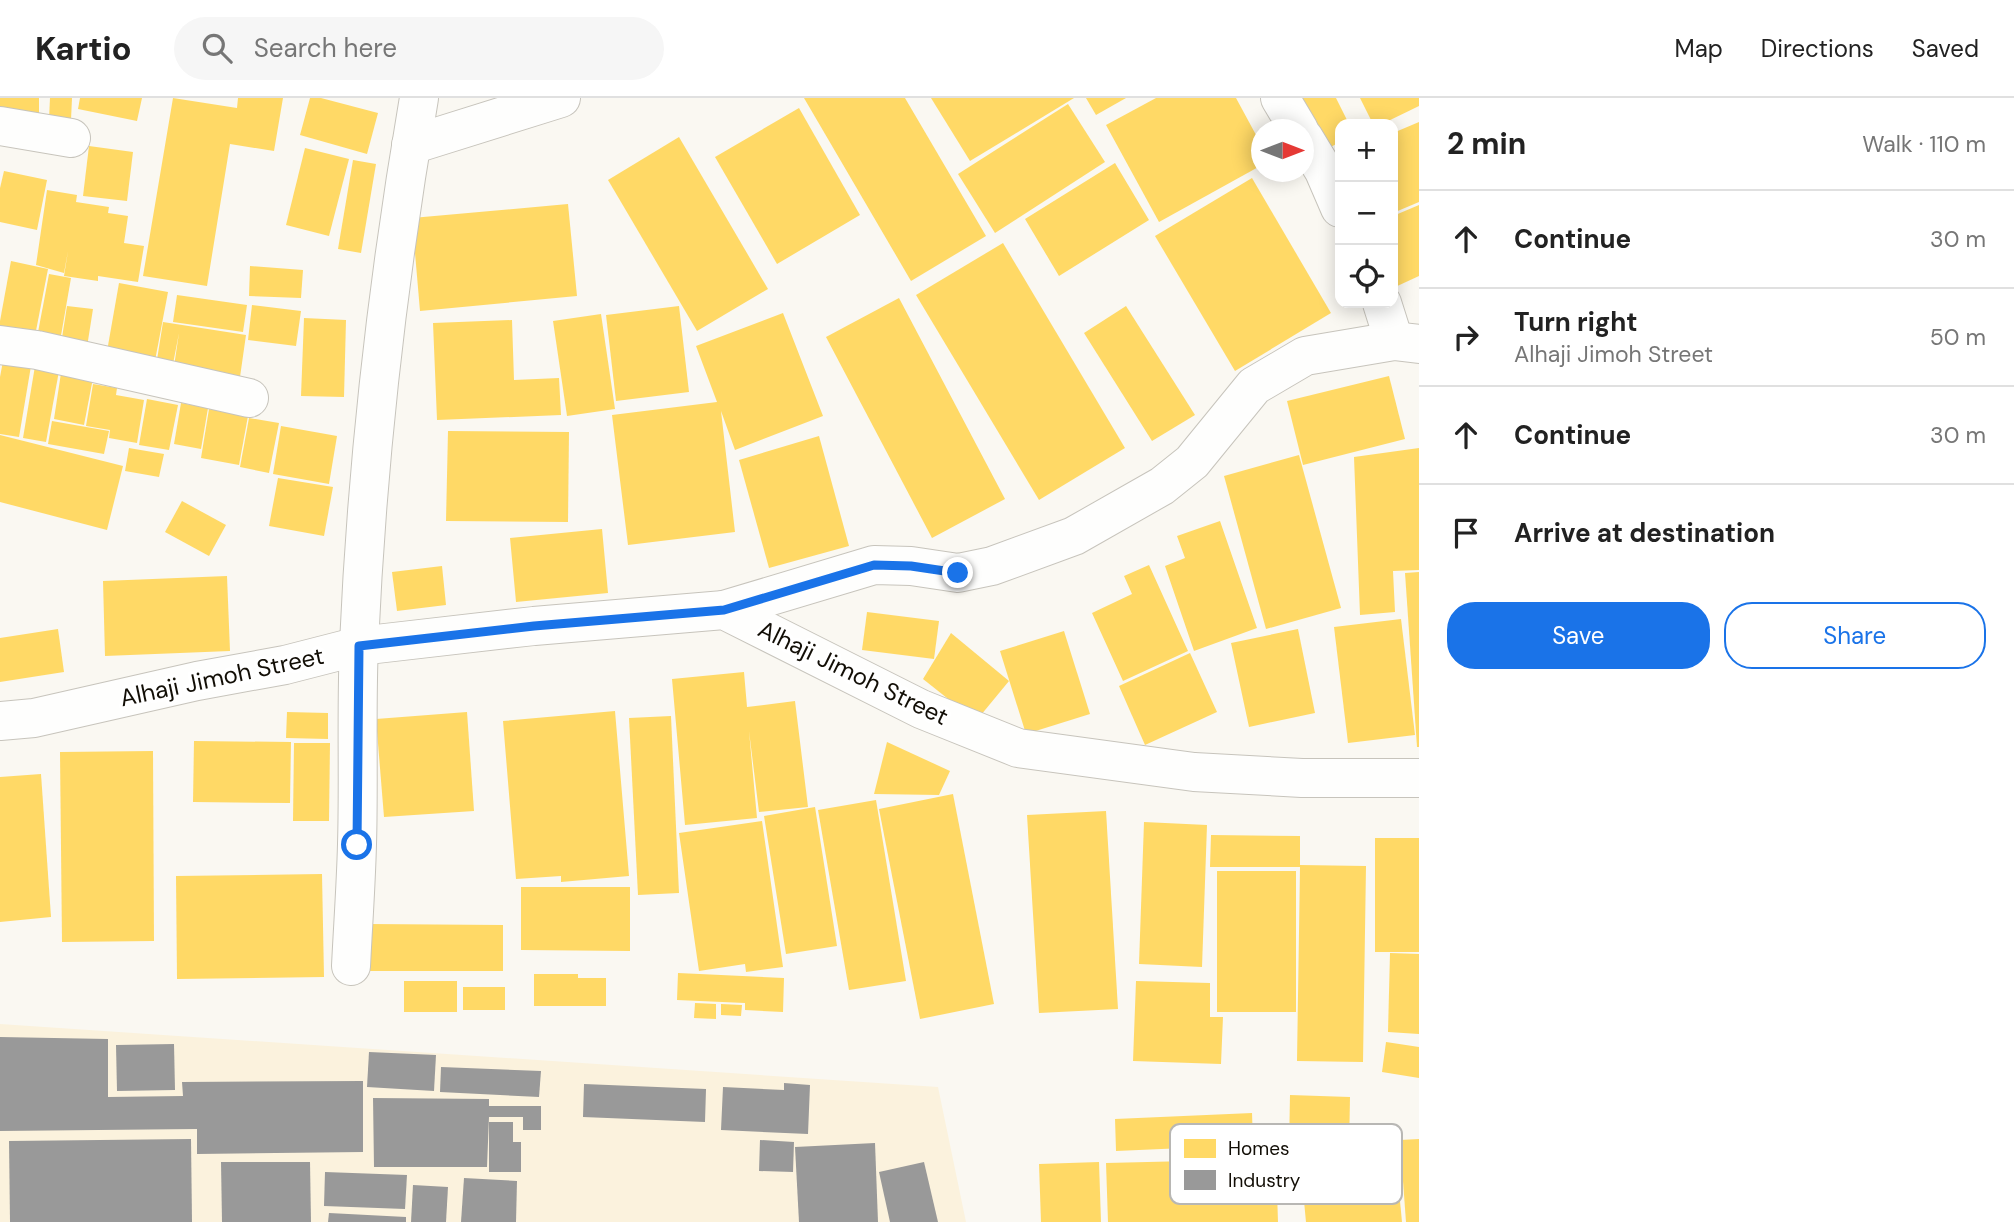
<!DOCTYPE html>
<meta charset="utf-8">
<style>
:root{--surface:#fff;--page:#f6f6f6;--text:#222;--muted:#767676;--line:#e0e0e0;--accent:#1a73e8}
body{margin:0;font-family:"DM Sans",sans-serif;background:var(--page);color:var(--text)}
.controls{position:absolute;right:21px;top:21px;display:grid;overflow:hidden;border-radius:14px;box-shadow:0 4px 18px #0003}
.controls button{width:63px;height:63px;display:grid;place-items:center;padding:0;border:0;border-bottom:2px solid var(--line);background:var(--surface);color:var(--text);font:35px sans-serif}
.compass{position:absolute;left:1251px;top:21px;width:63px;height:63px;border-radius:50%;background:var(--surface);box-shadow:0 4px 18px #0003;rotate:90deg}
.stop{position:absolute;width:21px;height:21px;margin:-16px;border:5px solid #1a73e8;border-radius:50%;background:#fff}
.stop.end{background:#1a73e8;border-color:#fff;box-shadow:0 2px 7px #0008}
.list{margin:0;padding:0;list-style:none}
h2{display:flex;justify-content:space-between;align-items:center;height:91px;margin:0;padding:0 28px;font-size:30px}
h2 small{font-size:23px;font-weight:400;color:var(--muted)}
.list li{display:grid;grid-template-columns:46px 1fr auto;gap:21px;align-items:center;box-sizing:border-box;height:98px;padding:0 28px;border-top:2px solid var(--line)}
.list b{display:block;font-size:26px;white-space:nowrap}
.list p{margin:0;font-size:23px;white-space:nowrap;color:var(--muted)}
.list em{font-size:23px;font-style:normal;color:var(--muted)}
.actions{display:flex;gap:14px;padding:21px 28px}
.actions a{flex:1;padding:16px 0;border:2px solid var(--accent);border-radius:28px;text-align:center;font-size:24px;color:var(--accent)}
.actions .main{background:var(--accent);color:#fff}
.icon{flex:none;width:38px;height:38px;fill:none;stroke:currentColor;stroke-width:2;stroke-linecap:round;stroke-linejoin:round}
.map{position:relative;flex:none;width:1419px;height:1124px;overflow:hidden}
header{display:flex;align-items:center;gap:42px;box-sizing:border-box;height:98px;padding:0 35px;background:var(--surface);border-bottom:2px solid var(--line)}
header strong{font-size:33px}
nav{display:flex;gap:38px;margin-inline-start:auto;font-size:24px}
.search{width:490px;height:63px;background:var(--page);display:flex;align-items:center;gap:18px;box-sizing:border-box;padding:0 24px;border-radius:38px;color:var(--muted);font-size:26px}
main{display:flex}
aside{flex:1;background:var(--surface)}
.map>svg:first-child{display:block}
</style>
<header>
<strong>Kartio</strong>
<div class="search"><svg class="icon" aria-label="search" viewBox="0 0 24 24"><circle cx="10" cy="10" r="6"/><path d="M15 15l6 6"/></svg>Search here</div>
<nav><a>Map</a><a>Directions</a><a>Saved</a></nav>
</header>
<main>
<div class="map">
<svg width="1419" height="1124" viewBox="0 0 1419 1124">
<rect width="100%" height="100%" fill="#faf8f2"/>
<path fill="#fbf2dd" d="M 0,926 L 938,989 L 966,1124 L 0,1124 Z"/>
<g fill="#ffd966">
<rect x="0" y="0" width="39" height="18"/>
<path d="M 50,0 L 72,0 L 71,22 L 49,21 Z"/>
<path d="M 80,0 L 142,0 L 137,23 L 78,11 Z"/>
<path d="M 173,0 L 237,10 L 238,0 L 283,0 L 274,53 L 230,46 L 207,188 L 143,178 Z"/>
<path d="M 310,0 L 321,0 L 378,15 L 367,56 L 300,37 Z"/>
<path d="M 804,0 L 905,0 L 986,138 L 911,183 Z"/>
<path d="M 931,0 L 1074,0 L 970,63 Z"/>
<path d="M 1086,0 L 1126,0 L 1096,17 Z"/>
<path d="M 1156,0 L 1236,0 L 1262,48 L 1262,67 L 1159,124 L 1106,27 Z"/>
<path d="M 1301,0 L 1336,0 L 1349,26 L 1340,26 L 1340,44 L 1327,51 Z"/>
<path d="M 1360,0 L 1419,0 L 1419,8 L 1382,26 L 1373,26 Z"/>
<path d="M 1068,6 L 1105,64 L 995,135 L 958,76 Z"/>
<path d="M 799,10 L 860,117 L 777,166 L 715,59 Z"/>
<path d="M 1419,24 L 1419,104 L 1393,115 L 1393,35 Z"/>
<path d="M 679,39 L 768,191 L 697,233 L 608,82 Z"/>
<path d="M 89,48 L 133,54 L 127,103 L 83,98 Z"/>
<path d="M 305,50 L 349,61 L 329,138 L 286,127 Z"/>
<path d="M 353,62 L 376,66 L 361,155 L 338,151 Z"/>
<path d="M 1115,65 L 1149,122 L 1059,178 L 1025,121 Z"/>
<path d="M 4,73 L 47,82 L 37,132 L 0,124 L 0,90 Z"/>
<path d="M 1252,80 L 1331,215 L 1235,273 L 1155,138 Z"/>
<path d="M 47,92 L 77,97 L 76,104 L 109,109 L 108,115 L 128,118 L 124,145 L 144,148 L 138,184 L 98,178 L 98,183 L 64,178 L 68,153 L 64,175 L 36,167 Z"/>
<path d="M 568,106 L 577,198 L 420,213 L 412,120 Z"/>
<path d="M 1419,107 L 1419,178 L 1393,190 L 1393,118 Z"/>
<path d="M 1003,145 L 1125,350 L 1039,402 L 916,197 Z"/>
<path d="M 11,163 L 48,171 L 34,243 L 0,236 L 0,223 Z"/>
<path d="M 250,168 L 303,172 L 301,200 L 249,198 Z"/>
<path d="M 49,176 L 71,180 L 59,249 L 36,245 Z"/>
<path d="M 119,185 L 168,194 L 154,268 L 106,259 Z"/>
<path d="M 177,197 L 247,207 L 243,234 L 173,224 Z"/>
<path d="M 899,200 L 1005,401 L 932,440 L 826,239 Z"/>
<path d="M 252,207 L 301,213 L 296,248 L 248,242 Z"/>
<path d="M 67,208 L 93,211 L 87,249 L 61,246 Z"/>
<path d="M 679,208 L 689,294 L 616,303 L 606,217 Z"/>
<path d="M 1126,208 L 1195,317 L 1152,343 L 1084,235 Z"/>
<path d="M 783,215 L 823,318 L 735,352 L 721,313 L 735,434 L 628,447 L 612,317 L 717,304 L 696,248 Z"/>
<path d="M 601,216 L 615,311 L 567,318 L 553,223 Z"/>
<path d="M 304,220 L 346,222 L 344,299 L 301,298 Z"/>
<path d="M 512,222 L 514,282 L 559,280 L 561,317 L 437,322 L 433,225 Z"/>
<path d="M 163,224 L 246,237 L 239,286 L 173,275 L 179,235 L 172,271 L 156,268 Z"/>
<path d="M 3,263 L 31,268 L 19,339 L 0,336 L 0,279 Z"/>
<path d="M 35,268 L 59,273 L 46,344 L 23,340 Z"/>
<path d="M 61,275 L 93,280 L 84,327 L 54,321 Z"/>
<path d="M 1389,278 L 1405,341 L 1303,367 L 1287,303 Z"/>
<path d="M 93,286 L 117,290 L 116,297 L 144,302 L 137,345 L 109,340 L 110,332 L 86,328 Z"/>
<path d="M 147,301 L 178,307 L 169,352 L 139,347 Z"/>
<path d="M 181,305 L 208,310 L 201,351 L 174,346 Z"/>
<path d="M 209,311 L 248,318 L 239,367 L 201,360 Z"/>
<path d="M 249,320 L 279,325 L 269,375 L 240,369 Z"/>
<path d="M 52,323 L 109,333 L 104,356 L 48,346 Z"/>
<path d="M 281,328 L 337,338 L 329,386 L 273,376 Z"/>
<path d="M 448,333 L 569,334 L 568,424 L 446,423 Z"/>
<path d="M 0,337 L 123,368 L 107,432 L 0,404 Z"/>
<path d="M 819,338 L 849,448 L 769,470 L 739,362 Z"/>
<path d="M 129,350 L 164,356 L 159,379 L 125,373 Z"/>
<path d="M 1419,350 L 1419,472 L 1393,473 L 1395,514 L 1360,517 L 1354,359 Z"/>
<path d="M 1299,357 L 1341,510 L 1266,531 L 1224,378 Z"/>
<path d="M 278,380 L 333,389 L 324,438 L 269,428 Z"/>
<path d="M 182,403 L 226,427 L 209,458 L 165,434 Z"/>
<path d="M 1220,423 L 1257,530 L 1194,553 L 1165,468 L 1185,460 L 1177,438 Z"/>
<path d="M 602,431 L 608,495 L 516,504 L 510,440 Z"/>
<path d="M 1149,467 L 1188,553 L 1123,583 L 1092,515 L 1132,496 L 1124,478 Z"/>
<path d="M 442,468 L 446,507 L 397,513 L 392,474 Z"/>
<path d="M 1419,474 L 1419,649 L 1417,649 L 1405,475 Z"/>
<path d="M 227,478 L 230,553 L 105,558 L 103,483 Z"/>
<path d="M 867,514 L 939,523 L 934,561 L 862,552 Z"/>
<path d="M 1401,521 L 1415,637 L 1348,645 L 1334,529 Z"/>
<path d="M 58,531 L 64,574 L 0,584 L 0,540 Z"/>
<path d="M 1298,531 L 1315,615 L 1249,629 L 1231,545 Z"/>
<path d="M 1064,533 L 1090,616 L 1026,636 L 1000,553 Z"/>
<path d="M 951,535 L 1009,583 L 976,623 L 923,581 Z"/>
<path d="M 1190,555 L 1217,614 L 1145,647 L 1119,588 Z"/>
<path d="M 744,574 L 747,609 L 795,603 L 808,709 L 759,714 L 749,633 L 757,720 L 685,727 L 672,581 Z"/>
<path d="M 615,613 L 629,778 L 561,784 L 561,778 L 516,781 L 503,623 Z"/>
<path d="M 287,614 L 328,615 L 328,641 L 286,640 Z"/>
<path d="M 467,614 L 474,713 L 384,719 L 376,621 Z"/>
<path d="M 671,618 L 679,795 L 638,797 L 629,620 Z"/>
<path d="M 194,643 L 291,644 L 290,705 L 193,704 Z"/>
<path d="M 887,644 L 950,673 L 939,697 L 874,696 Z"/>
<path d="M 294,645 L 330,645 L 329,723 L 293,723 Z"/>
<path d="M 153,653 L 154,843 L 62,844 L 60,654 Z"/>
<path d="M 41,676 L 51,819 L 0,824 L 0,679 Z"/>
<path d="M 953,696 L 994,906 L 920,921 L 879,711 Z"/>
<path d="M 876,702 L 906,883 L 849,892 L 818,712 Z"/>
<path d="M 815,709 L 837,848 L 786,856 L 764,718 Z"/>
<path d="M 1106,713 L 1118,911 L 1039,915 L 1027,717 Z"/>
<path d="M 762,723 L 783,869 L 746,874 L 745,866 L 699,873 L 679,735 Z"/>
<path d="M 1144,724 L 1207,727 L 1202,869 L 1139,866 Z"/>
<path d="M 1211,737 L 1300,738 L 1300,767 L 1366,768 L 1363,964 L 1297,963 L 1300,769 L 1210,769 Z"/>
<rect x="1375" y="740" width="44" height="114"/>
<rect x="1217" y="773" width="79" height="141"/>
<path d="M 322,776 L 324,879 L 177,881 L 176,778 Z"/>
<path d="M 521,789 L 630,789 L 630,853 L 521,852 Z"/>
<path d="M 369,826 L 503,827 L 503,873 L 369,873 Z"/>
<path d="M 1390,855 L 1419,856 L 1419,936 L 1388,934 Z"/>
<path d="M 678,875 L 784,880 L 783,914 L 745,912 L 745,905 L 677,902 Z"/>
<path d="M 534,876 L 578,876 L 578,880 L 606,880 L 606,908 L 534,908 Z"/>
<rect x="404" y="883" width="53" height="31"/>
<path d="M 1136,883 L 1210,885 L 1210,919 L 1223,919 L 1221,966 L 1133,963 Z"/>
<rect x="463" y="889" width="42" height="23"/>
<path d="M 695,905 L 716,906 L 716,921 L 694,920 Z"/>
<path d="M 721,906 L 742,907 L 741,918 L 721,917 Z"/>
<path d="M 1386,944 L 1419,949 L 1419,980 L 1382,974 Z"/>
<path d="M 1290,997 L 1350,999 L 1349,1052 L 1289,1050 Z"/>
<path d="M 1252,1015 L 1253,1047 L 1116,1053 L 1115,1021 Z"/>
<path d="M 1419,1041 L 1419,1124 L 1406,1124 L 1400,1042 Z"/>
<path d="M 1395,1051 L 1402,1124 L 1306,1124 L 1300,1061 Z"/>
<path d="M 1276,1061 L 1278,1124 L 1108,1124 L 1106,1065 Z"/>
<path d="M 1099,1064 L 1101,1124 L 1041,1124 L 1039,1066 Z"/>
</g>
<g fill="#999">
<path d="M 0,939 L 108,941 L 108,999 L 183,998 L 182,984 L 363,983 L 363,1054 L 197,1056 L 197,1031 L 0,1033 Z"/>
<path d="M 174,946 L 175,992 L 117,993 L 116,947 Z"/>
<path d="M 369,954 L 436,957 L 434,993 L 367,989 Z"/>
<path d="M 441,969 L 541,973 L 539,999 L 440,994 Z"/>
<path d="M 784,985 L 810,987 L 808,1036 L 721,1032 L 723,989 L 784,992 Z"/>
<path d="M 584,986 L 706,991 L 705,1024 L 583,1019 Z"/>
<path d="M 373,1000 L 489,1001 L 489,1008 L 541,1008 L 541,1032 L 523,1032 L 523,1019 L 489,1019 L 487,1069 L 374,1069 Z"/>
<path d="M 489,1024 L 513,1024 L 513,1044 L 521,1044 L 521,1074 L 489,1074 Z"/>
<path d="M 191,1041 L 192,1124 L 10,1124 L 9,1043 Z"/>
<path d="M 760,1042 L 794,1044 L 793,1074 L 759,1073 Z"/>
<path d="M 875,1045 L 878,1124 L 799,1124 L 795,1049 Z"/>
<path d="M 221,1064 L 310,1064 L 311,1124 L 222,1124 Z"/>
<path d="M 924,1064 L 938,1124 L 890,1124 L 879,1074 Z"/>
<path d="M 325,1074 L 407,1077 L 405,1111 L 324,1108 Z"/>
<path d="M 464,1080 L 517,1083 L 516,1124 L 461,1124 Z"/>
<path d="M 413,1087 L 448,1089 L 446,1124 L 411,1124 Z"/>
<path d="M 329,1115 L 406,1119 L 406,1124 L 328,1124 Z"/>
</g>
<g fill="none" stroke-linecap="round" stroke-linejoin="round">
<g stroke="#c7c4bc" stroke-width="40">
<g id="minor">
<path d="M 1280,0 L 1299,32"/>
<path d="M 0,28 L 71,40"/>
<path d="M 1304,40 L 1324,73 L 1340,110"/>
<path d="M 411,47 L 561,0"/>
<path d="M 1382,205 L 1394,243"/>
<path d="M 0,247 L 37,252 L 249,300"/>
<path d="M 724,512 L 874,467 L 911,468 L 958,475 L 992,468 L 1074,438 L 1162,388 L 1192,364 L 1254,288 L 1305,258 L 1394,243 L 1419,246"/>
<path d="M 0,623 L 34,620 L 197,583 L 285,567 L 359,548 L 534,528 L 724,512 L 921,611 L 1018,650 L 1194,674 L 1302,680 L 1419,680"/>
<path d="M 351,868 C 353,827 356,787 357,746 C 359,680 356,612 359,546 C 367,363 388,180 419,0"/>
</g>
</g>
<use href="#minor" stroke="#fefefd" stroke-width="38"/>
</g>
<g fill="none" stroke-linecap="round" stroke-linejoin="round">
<path stroke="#1a73e8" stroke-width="9" d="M 357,747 L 359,548 L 534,528 L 724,512 L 874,467 L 911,468 L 958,475"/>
</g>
<g text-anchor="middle" stroke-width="7" stroke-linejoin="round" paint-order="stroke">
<g font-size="24" fill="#120e06" stroke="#fff">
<text transform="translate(853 575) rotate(26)" y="8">Alhaji Jimoh Street</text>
<text transform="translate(222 579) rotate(-12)" y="8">Alhaji Jimoh Street</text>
</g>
</g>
<rect x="1170" y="1026" width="232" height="80" rx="10" fill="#fff" stroke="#b8b7b4" stroke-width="2"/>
<rect x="1184" y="1041" width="32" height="19" fill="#ffd966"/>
<rect x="1184" y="1072" width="32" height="20" fill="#999"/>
<g font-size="19" fill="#120e06">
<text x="1228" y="1057">Homes</text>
<text x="1228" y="1089">Industry</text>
</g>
</svg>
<div class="controls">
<button>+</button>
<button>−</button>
<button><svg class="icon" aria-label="locate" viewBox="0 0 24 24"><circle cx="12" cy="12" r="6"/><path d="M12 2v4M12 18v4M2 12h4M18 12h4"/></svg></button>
</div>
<svg class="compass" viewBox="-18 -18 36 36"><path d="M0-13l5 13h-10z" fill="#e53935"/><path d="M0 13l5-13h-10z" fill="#767676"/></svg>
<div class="stop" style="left:357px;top:747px"></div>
<div class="stop end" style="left:958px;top:475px"></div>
</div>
<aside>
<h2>2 min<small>Walk · 110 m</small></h2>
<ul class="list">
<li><svg class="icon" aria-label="ahead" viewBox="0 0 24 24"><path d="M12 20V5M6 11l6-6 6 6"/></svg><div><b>Continue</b></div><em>30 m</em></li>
<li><svg class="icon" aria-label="right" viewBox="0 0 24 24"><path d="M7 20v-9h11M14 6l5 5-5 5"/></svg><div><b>Turn right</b><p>Alhaji Jimoh Street</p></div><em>50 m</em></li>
<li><svg class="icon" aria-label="ahead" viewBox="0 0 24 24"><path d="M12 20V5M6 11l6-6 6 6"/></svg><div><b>Continue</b></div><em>30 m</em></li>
<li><svg class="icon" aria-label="arrive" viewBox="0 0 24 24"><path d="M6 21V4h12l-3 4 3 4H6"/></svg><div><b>Arrive at destination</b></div></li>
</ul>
<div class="actions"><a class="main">Save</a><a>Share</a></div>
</aside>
</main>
